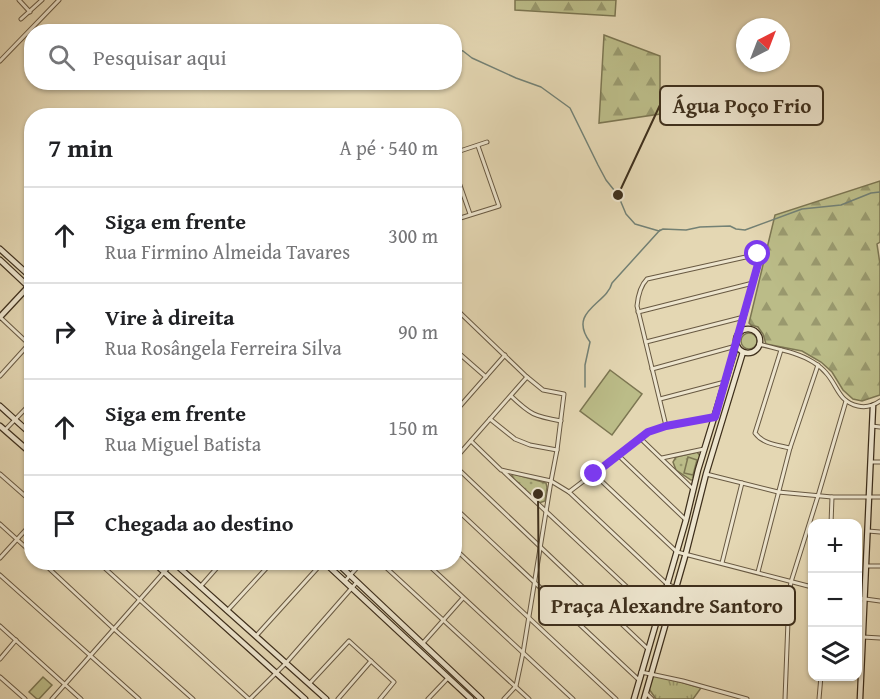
<!DOCTYPE html>
<html lang="pt">
<meta charset="utf-8">
<style>
:root{--surface:#fff;--page:#f2f2f2;--text:#202124;--muted:#757577;--line:#e0e0e0}
body{margin:0;font-family:"Gentium Book Plus",serif;background:var(--page);color:var(--text)}
.controls{position:absolute;right:18px;bottom:18px;display:grid;overflow:hidden;border-radius:12px;box-shadow:0 2px 4px #0004}
.controls button{width:54px;height:54px;display:grid;place-items:center;padding:0;border:0;border-bottom:2px solid var(--line);background:var(--surface);color:var(--text);font:30px sans-serif}
.compass{position:absolute;left:736px;top:18px;width:54px;height:54px;border-radius:50%;background:var(--surface);box-shadow:0 2px 4px #0004;rotate:42deg}
.stop{position:absolute;width:18px;height:18px;margin:-14px;border:4px solid #7c3aed;border-radius:50%;background:#fff}
.stop.end{background:#7c3aed;border-color:#fff;box-shadow:0 2px 6px #0008}
.list{margin:0;padding:0;list-style:none}
h2{display:flex;justify-content:space-between;align-items:center;height:78px;margin:0;padding:0 24px;font-size:26px}
h2 small{font-size:20px;font-weight:400;color:var(--muted)}
.list li{display:grid;grid-template-columns:39px 1fr auto;gap:18px;align-items:center;box-sizing:border-box;height:96px;padding:0 24px;border-top:2px solid var(--line)}
.list b{display:block;font-size:22px;white-space:nowrap}
.list p{margin:0;font-size:20px;white-space:nowrap;color:var(--muted)}
.list em{font-size:20px;font-style:normal;color:var(--muted)}
.icon{flex:none;width:33px;height:33px;fill:none;stroke:currentColor;stroke-width:2;stroke-linecap:round;stroke-linejoin:round}
.map{position:relative;flex:none;width:880px;height:699px;overflow:hidden}
.search{position:absolute;background:var(--surface);box-shadow:0 2px 4px #0004;left:24px;top:24px;width:438px;height:66px;display:flex;align-items:center;gap:15px;box-sizing:border-box;padding:0 21px;border-radius:24px;color:var(--muted);font-size:22px}
.panel{position:absolute;background:var(--surface);box-shadow:0 2px 4px #0004;left:24px;top:108px;width:438px;height:462px;border-radius:24px}
.map>svg:first-child{display:block}
</style>
<div class="map">
<svg width="880" height="699" viewBox="0 0 880 699">
<defs>
<pattern id="grass-tufts" width="24" height="20" patternUnits="userSpaceOnUse" patternTransform="scale(1.5)"><rect width="24" height="20" fill="#bbbc88"/><path d="M3 7l-1-3M5 7V3M7 7l1-3M15 17l-1-3M17 17v-4M19 17l1-3" fill="none" stroke="#99996e"/></pattern>
<pattern id="forest-firs" width="22" height="20" patternUnits="userSpaceOnUse" patternTransform="scale(1.5)"><rect width="22" height="20" fill="#bbbc88"/><path d="M5 1l3.5 6h-7zM16 11l3.5 6h-7z" fill="#99996e"/></pattern>
<pattern id="park-dots" width="8" height="8" patternUnits="userSpaceOnUse" patternTransform="scale(1.5)"><rect width="8" height="8" fill="#bbbc88"/><path d="M2 2h.1M6 6h.1" fill="none" stroke="#99996e" stroke-width="1.8" stroke-linecap="round"/></pattern>
</defs>
<rect width="100%" height="100%" fill="#e4d7b3"/>
<filter id="stains"><feTurbulence type="fractalNoise" baseFrequency=".00333" numOctaves="4"/><feColorMatrix values="0 0 0 0 .2 0 0 0 0 .09 0 0 0 0 .02 0 0 0 .5 -.17"/></filter>
<radialGradient id="worn" r=".72"><stop offset=".6" stop-color="#630" stop-opacity="0"/><stop offset="1" stop-color="#630" stop-opacity=".3"/></radialGradient>
<g fill="url(#grass-tufts)" stroke="#7c7652" stroke-width="1.5">
<circle cx="749" cy="341" r="8"/>
<path d="M 657,675 L 701,688 L 693,699 L 656,699 L 649,689 L 653,676 Z"/>
</g>
<g fill="url(#forest-firs)" stroke="#7c7652" stroke-width="1.5">
<path d="M 515,0 L 616,0 L 615,16 L 515,10 Z"/>
<path d="M 604,35 L 660,56 L 660,114 L 599,123 Z"/>
<path d="M 880,181 L 880,242 L 877,244 L 880,264 L 880,395 L 862,401 L 853,399 L 843,390 L 832,372 L 821,362 L 802,351 L 766,344 L 763,334 L 758,327 L 751,325 L 749,323 L 775,215 Z"/>
</g>
<g fill="url(#park-dots)" stroke="#7c7652" stroke-width="1.5">
<path d="M 697,452 L 701,457 L 694,480 L 691,480 L 676,470 L 673,462 L 676,457 Z"/>
<path d="M 514,474 L 546,483 L 547,487 L 545,501 L 539,503 L 512,478 L 512,475 Z"/>
</g>
<g fill="#bbbc88" stroke="#7c7652" stroke-width="1.5">
<path d="M 610,370 L 642,394 L 612,435 L 580,411 Z"/>
<path d="M 688,457 L 697,460 L 693,475 L 684,473 Z"/>
<path d="M 43,677 L 52,685 L 39,699 L 37,699 L 29,692 Z"/>
</g>
<g fill="none" stroke-linecap="round" stroke-linejoin="round">
<g stroke="#738175" stroke-width="1.5">
<path d="M 454,49 L 463,51 L 472,58 L 516,78 L 541,87 L 570,108 L 598,165 L 606,180 L 618,195 L 626,214 L 635,224 L 659,231 L 663,229 L 686,230 L 700,227 L 730,226 L 736,229 L 745,230 L 802,209 L 841,205 L 871,193 L 880,192"/>
<path d="M 585,387 L 585,365 L 590,342 C 567,311 607,304 612,283 L 660,230"/>
</g>
<g stroke="#685942" stroke-width="5">
<g id="street">
<path d="M 19,0 L 30,12"/>
<path d="M 21,19 L 42,0"/>
<path d="M 0,61 L 59,0"/>
<path d="M 454,153 L 487,142"/>
<path d="M 454,168 L 470,214"/>
<path d="M 454,220 L 499,206 L 478,146"/>
<path d="M 454,307 L 527,377 L 543,390 L 564,394 L 557,450 L 551,481 L 523,653 L 516,686 L 504,699"/>
<path d="M 454,312 L 460,313 L 454,320"/>
<path d="M 638,312 L 753,283"/>
<path d="M 0,317 L 32,347"/>
<path d="M 646,342 L 744,317"/>
<path d="M 759,344 C 777,349 797,352 813,362 C 818,365 823,369 827,374 C 838,387 839,402 858,406 C 867,408 873,406 880,401"/>
<path d="M 454,349 L 486,377"/>
<path d="M 781,350 L 755,433 C 763,444 778,445 790,448"/>
<path d="M 652,369 L 736,346"/>
<path d="M 0,376 L 29,344"/>
<path d="M 511,396 C 531,415 534,416 561,421"/>
<path d="M 660,399 L 725,382"/>
<path d="M 454,413 L 505,355"/>
<path d="M 490,419 L 515,439 L 530,445 L 557,450"/>
<path d="M 666,426 L 637,306 C 638,296 640,286 647,279 L 759,254 L 760,257 L 740,333"/>
<path d="M 872,426 L 880,427"/>
<path d="M 5,430 L 32,402"/>
<path d="M 640,438 L 693,489"/>
<path d="M 471,441 L 501,470 L 551,481 L 569,492 L 667,584 L 676,588"/>
<path d="M 618,455 L 686,520"/>
<path d="M 662,458 L 704,449"/>
<path d="M 454,460 L 527,377"/>
<path d="M 871,462 L 880,462"/>
<path d="M 454,465 L 648,649"/>
<path d="M 504,472 L 658,616"/>
<path d="M 0,474 L 32,502"/>
<path d="M 594,474 L 677,552 L 812,587"/>
<path d="M 706,474 L 778,492 L 832,497 L 880,497"/>
<path d="M 569,492 L 648,432 L 666,426 L 713,417"/>
<path d="M 454,507 L 639,680"/>
<path d="M 0,524 L 32,553"/>
<path d="M 831,524 L 832,497"/>
<path d="M 868,531 L 880,532"/>
<path d="M 454,548 L 616,699"/>
<path d="M 0,558 L 32,523"/>
<path d="M 42,562 L 114,629 L 193,699"/>
<path d="M 98,562 L 249,699"/>
<path d="M 380,562 L 529,699"/>
<path d="M 425,562 L 573,699"/>
<path d="M 722,563 L 742,483"/>
<path d="M 867,566 L 880,566"/>
<path d="M 758,572 L 790,448 L 818,365"/>
<path d="M 0,575 L 139,699"/>
<path d="M 345,581 L 362,562"/>
<path d="M 200,587 L 222,562"/>
<path d="M 858,598 L 880,601"/>
<path d="M 227,611 L 272,562"/>
<path d="M 0,626 L 81,699"/>
<path d="M 256,636 L 323,562"/>
<path d="M 863,637 L 880,638"/>
<path d="M 423,643 L 463,598"/>
<path d="M 0,659 L 16,640"/>
<path d="M 641,672 L 683,681 L 747,699"/>
<path d="M 0,677 L 25,699"/>
<path d="M 309,684 L 349,641 L 394,682 L 380,699"/>
<path d="M 646,693 L 652,699"/>
<path d="M 52,699 L 173,562"/>
<path d="M 250,699 L 286,663 L 357,582"/>
<path d="M 338,699 L 371,661"/>
<path d="M 428,699 L 448,678"/>
<path d="M 785,699 L 789,595 L 791,582 L 818,496 L 846,401"/>
<path d="M 819,699 L 821,676"/>
</g>
</g>
<g stroke="#3e2f1c" stroke-width="7">
<g id="secondary">
<path d="M 0,249 L 32,278"/>
<path d="M 0,260 L 32,290"/>
<path d="M 0,317 L 28,287"/>
<circle cx="748" cy="341" r="12"/>
<path d="M 0,406 L 32,435"/>
<path d="M 0,426 L 32,454"/>
<path d="M 153,562 L 305,699"/>
<path d="M 173,562 L 326,699"/>
<path d="M 324,562 L 471,699"/>
<path d="M 336,562 L 481,699"/>
<path d="M 634,699 L 686,520 L 698,470 L 736,346"/>
<path d="M 644,699 L 686,553 L 706,474 L 743,352"/>
<path d="M 860,699 L 873,406"/>
</g>
</g>
<use href="#street" stroke="#ede5ce" stroke-width="3"/>
<use href="#secondary" stroke="#ede5ce" stroke-width="4.5"/>
</g>
<g fill="none" stroke-linecap="round" stroke-linejoin="round">
<path stroke="#7c3aed" stroke-width="8" d="M 594,474 L 648,432 L 666,426 L 715,417 L 760,257 L 758,254"/>
</g>
<path fill="none" stroke="#3e2f1c" stroke-width="2" d="M618 195L660 105M538 494L539 606"/>
<g fill="#3e2f1c" stroke="#ede5ce" stroke-width="2">
<circle cx="618" cy="195" r="6"/>
<circle cx="538" cy="494" r="6"/>
</g>
<g fill="#ede5ce" stroke="#3e2f1c" stroke-width="2">
<rect x="660" y="86" width="163" height="39" rx="6"/>
<rect x="539" y="586" width="256" height="39" rx="6"/>
</g>
<g font-size="21" text-anchor="middle" font-weight="bold" fill="#3e2f1c">
<text x="742" y="113">Água Poço Frio</text>
<text x="667" y="613">Praça Alexandre Santoro</text>
</g>
<rect width="100%" height="100%" filter="url(#stains)"/>
<rect width="100%" height="100%" fill="url(#worn)"/>
</svg>
<div class="controls">
<button>+</button>
<button>−</button>
<button><svg class="icon" aria-label="layers" viewBox="0 0 24 24"><path d="M12 4l9 5-9 5-9-5zM3 14l9 5 9-5"/></svg></button>
</div>
<svg class="compass" viewBox="-18 -18 36 36"><path d="M0-13l5 13h-10z" fill="#e53935"/><path d="M0 13l5-13h-10z" fill="#757577"/></svg>
<div class="stop" style="left:758px;top:254px"></div>
<div class="stop end" style="left:594px;top:474px"></div>
<div class="search"><svg class="icon" aria-label="search" viewBox="0 0 24 24"><circle cx="10" cy="10" r="6"/><path d="M15 15l6 6"/></svg>Pesquisar aqui</div>
<section class="panel">
<h2>7 min<small>A pé · 540 m</small></h2>
<ul class="list">
<li><svg class="icon" aria-label="ahead" viewBox="0 0 24 24"><path d="M12 20V5M6 11l6-6 6 6"/></svg><div><b>Siga em frente</b><p>Rua Firmino Almeida Tavares</p></div><em>300 m</em></li>
<li><svg class="icon" aria-label="right" viewBox="0 0 24 24"><path d="M7 20v-9h11M14 6l5 5-5 5"/></svg><div><b>Vire à direita</b><p>Rua Rosângela Ferreira Silva</p></div><em>90 m</em></li>
<li><svg class="icon" aria-label="ahead" viewBox="0 0 24 24"><path d="M12 20V5M6 11l6-6 6 6"/></svg><div><b>Siga em frente</b><p>Rua Miguel Batista</p></div><em>150 m</em></li>
<li><svg class="icon" aria-label="arrive" viewBox="0 0 24 24"><path d="M6 21V4h12l-3 4 3 4H6"/></svg><div><b>Chegada ao destino</b></div></li>
</ul>
</section>
</div>
